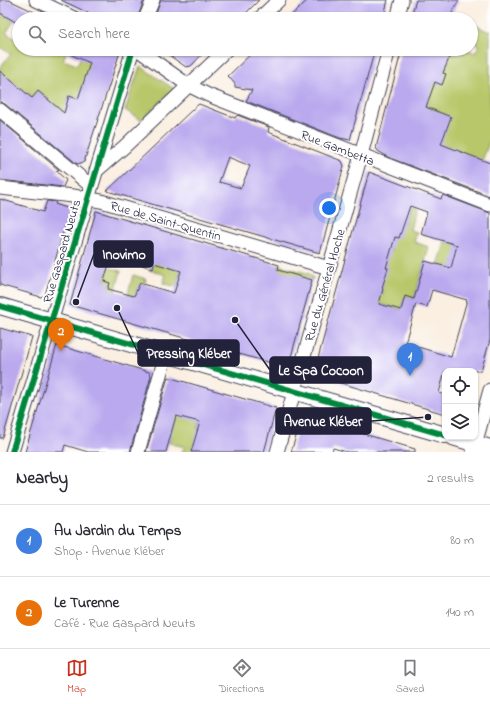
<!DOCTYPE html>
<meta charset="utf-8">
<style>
:root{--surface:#fff;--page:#f7f7f7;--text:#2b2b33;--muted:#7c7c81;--line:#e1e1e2;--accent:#c8321e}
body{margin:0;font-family:"Indie Flower",sans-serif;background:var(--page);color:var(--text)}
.controls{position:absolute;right:12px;bottom:12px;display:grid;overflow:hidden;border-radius:8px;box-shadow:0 1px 3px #0004}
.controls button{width:36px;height:36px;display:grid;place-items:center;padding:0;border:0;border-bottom:1px solid var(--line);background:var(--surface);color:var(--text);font:20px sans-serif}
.you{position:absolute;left:329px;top:208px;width:14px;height:14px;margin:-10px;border:3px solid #fff;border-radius:50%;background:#1a73e8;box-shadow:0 0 0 6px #1a73e833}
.badge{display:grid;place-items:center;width:26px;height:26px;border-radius:50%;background:var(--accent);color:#fff;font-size:13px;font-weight:700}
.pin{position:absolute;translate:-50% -33px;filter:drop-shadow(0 1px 2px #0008)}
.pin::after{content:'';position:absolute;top:21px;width:14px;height:12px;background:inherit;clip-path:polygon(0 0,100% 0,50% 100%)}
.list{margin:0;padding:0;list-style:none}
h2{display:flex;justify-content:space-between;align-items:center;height:52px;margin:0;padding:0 16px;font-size:17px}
h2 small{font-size:13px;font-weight:400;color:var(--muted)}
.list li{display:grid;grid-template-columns:26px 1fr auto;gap:12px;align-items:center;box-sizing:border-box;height:72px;padding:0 16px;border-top:1px solid var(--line)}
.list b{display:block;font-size:15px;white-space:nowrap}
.list p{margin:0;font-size:13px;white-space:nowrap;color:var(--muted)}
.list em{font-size:13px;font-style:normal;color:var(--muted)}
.icon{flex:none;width:22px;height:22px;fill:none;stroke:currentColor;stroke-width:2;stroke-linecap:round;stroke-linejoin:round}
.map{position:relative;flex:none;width:490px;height:452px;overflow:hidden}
.search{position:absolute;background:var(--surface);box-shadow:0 1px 3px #0004;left:12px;right:12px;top:12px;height:44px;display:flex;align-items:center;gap:10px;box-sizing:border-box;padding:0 14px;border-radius:22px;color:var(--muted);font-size:15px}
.sheet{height:196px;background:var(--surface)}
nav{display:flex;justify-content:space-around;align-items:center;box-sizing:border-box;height:56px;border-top:1px solid var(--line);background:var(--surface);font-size:11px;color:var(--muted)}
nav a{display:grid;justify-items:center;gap:2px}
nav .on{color:var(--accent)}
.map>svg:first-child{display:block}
</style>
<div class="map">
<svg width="490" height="452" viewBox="0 0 490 452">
<rect width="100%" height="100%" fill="#fff"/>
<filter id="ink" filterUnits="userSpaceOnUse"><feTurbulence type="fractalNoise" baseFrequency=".025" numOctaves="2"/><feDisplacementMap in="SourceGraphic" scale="8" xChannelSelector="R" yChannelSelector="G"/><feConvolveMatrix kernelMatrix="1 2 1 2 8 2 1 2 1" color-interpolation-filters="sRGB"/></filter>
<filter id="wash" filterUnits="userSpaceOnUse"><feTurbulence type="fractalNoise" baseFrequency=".012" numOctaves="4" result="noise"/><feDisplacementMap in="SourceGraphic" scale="16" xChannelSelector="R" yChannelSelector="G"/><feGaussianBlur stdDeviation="0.9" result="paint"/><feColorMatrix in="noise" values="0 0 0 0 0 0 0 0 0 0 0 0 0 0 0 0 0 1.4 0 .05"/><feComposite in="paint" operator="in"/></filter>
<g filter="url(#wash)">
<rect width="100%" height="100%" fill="#faefe1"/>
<g fill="#b8c769" stroke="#6d7452">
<path d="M 0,13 L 14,21 L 6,33 L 19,41 L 19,49 L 63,49 L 67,51 L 63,60 L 77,65 L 83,52 L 94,56 L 83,101 L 69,96 L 67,102 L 75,115 L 55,109 L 48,99 L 38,91 L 32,98 L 0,71 L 0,67 L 11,54 L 0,47 Z"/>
<path d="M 471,23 L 489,32 L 490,30 L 490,140 L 479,169 L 418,136 L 439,111 L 426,107 L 429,98 L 411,92 L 429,81 L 442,84 L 445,74 L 442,76 L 447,64 L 440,61 L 431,49 L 467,49 L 475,53 L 479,45 L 471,41 Z"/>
<path d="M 140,66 L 174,89 L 141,120 L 125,110 Z"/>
<path d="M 410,208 L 415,209 L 410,230 L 417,232 L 414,242 L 429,247 L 414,299 L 405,296 L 401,310 L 367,300 L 382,294 L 383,290 L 370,286 L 387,268 L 373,264 L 391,252 L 391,249 L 385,217 L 405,223 Z"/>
<path d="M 455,226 L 481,277 L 438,265 L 445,242 L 450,243 Z"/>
<path d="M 155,250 L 185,256 L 176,287 L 163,283 L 166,275 L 149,270 Z"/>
<path d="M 279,265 L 310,274 L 313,278 L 312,280 L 276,278 Z"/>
<path d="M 108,267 L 121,271 L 115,292 L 108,289 L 110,284 L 104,282 Z"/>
<path d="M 133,275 L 146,279 L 143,290 L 137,289 L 134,298 L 126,301 Z"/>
<path d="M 204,408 L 198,429 L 197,452 L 181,452 L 185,447 L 169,443 L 171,435 L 165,433 L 171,414 Z"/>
</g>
<g id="blocks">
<g fill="#baa9ee" fill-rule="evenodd">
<path d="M 0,0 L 9,0 L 49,19 L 19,19 L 19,24 L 0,13 Z"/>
<path d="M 61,0 L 144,0 L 137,19 L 101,19 Z"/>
<path d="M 161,0 L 259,0 L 240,19 L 154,19 Z"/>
<path d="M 308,0 L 388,0 L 383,19 L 287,19 Z"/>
<path d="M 416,0 L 459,0 L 449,19 L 410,19 Z"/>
<path d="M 58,49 L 113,49 L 120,52 L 84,162 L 77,164 L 5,104 L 0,102 L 0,71 L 32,98 L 38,91 L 64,113 L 69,96 L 78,99 L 90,63 Z"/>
<path d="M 160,49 L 207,49 L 191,66 L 186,67 Z"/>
<path d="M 256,49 L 375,49 L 350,140 L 340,138 L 246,101 L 252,90 L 235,87 L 235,84 L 228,76 Z"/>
<path d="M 402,49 L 453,49 L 443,73 L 446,74 L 442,85 L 435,82 L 426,107 L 451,117 L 441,144 L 490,163 L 490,196 L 390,158 L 378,151 L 376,148 Z"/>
<path d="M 199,104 L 235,118 L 237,115 L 269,127 L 268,132 L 342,161 L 344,166 L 320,253 L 107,191 L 195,107 ZM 228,157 L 250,166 L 241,188 L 219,182 Z"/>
<path d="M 0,120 L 59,170 L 56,171 L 66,180 L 63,187 L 0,180 Z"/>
<path d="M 369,172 L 441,199 L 443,195 L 490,213 L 490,340 L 481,371 L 445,371 L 439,393 L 445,395 L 445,414 L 317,376 L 314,373 ZM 410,206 L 427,212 L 421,234 L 457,245 L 451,268 L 425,261 L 414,299 L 405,296 L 401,310 L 379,304 L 383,289 L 382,288 L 388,268 L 386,268 L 395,237 L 399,238 ZM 432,290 L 467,300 L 451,357 L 405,343 L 416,304 L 427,307 Z"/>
<path d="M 0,199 L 43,212 L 47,201 L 56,202 L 55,204 L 70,209 L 45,295 L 41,297 L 0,285 Z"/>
<path d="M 96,211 L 279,265 L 278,270 L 312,280 L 288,368 L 70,305 ZM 112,254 L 153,269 L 154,263 L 181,271 L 174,293 L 140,283 L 134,296 L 108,289 L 110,283 L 104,281 Z"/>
<path d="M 0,328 L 32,337 L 3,438 L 0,438 Z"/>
<path d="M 57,345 L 149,372 L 151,376 L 130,452 L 88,452 L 65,445 L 63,452 L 25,452 Z"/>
<path d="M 168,377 L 276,408 L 264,452 L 191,452 L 200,422 L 176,416 L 166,452 L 146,452 Z"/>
<path d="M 309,418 L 415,449 L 415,452 L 347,452 L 333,448 L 332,452 L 291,452 L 300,424 L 304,420 Z"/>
</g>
</g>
</g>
<g filter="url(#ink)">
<use href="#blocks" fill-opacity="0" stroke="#424154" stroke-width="1"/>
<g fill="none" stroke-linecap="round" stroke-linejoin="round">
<g stroke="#424154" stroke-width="15">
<g id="minor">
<path d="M 36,0 L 76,19"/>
<path d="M 145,19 L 153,0"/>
<path d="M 259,19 L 279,0"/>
<path d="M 397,19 L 402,0"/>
<path d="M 137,49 L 188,85 L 208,95 L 490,205"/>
<path d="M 0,110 L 91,186"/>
<path d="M 96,171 L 124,147 L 227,49"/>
<path d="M 0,188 L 73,196 L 101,201 L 329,268"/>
<path d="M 12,452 L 133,49"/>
<path d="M 138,452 L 166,354"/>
<path d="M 277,452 L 361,155 L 389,49"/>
<path d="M 473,452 L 490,390"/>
</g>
</g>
<g stroke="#424154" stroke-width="18">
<g id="tertiary">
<path d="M 0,306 L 445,435"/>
<path d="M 453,437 L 490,448"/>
</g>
</g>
<use href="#minor" stroke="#fff" stroke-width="13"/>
<use href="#tertiary" stroke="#fff" stroke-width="16"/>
<g stroke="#fff" stroke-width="8">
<g id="cycleway">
<path d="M 0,306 L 445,435"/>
<path d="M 12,452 L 133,49"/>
</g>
</g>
<use href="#cycleway" stroke="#00873e" stroke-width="6"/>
</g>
</g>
<g text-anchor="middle" stroke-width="4" stroke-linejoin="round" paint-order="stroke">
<g font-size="13" fill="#22223b" stroke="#fff">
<text transform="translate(338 147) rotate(21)" y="5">Rue Gambetta</text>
<text transform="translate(166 220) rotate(16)" y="5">Rue de Saint-Quentin</text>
<text transform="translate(61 251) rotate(-74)" y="5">Rue Gaspard Neuts</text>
<text transform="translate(324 285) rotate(-74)" y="5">Rue du Général Hoche</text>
</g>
</g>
<path fill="none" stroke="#22223b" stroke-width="1.5" d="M76 302L94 254M117 308L138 353M235 320L270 370M428 417L371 421"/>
<g fill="#22223b" stroke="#fff" stroke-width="1.5">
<circle cx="76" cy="302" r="4"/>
<circle cx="117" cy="308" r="4"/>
<circle cx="235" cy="320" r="4"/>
<circle cx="428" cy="417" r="4"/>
</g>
<g fill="#22223b" stroke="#22223b" stroke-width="1.5">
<rect x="94" y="241" width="59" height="26" rx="4"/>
<rect x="138" y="340" width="101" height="26" rx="4"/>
<rect x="270" y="357" width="101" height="26" rx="4"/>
<rect x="276" y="408" width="95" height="26" rx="4"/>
</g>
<g font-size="14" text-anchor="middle" font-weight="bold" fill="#fff">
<text x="124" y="259">Inovimo</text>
<text x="189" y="358">Pressing Kléber</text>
<text x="321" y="375">Le Spa Cocoon</text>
<text x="323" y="426">Avenue Kléber</text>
</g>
</svg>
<div class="controls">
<button><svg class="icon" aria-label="locate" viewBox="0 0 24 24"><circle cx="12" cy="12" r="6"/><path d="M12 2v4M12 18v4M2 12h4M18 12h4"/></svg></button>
<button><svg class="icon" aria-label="layers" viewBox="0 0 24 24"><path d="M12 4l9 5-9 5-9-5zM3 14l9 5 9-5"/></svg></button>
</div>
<div class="you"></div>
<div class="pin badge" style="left:410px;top:376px;background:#3f7fe0">1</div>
<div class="pin badge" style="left:61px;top:351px;background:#e8710a">2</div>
<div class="search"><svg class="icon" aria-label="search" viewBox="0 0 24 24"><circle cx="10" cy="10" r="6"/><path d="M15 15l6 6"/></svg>Search here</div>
</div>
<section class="sheet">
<h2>Nearby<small>2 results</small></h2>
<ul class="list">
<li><span class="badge" style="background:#3f7fe0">1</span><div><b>Au Jardin du Temps</b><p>Shop · Avenue Kléber</p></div><em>80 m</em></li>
<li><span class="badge" style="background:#e8710a">2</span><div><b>Le Turenne</b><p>Café · Rue Gaspard Neuts</p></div><em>140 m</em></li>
</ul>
</section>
<nav>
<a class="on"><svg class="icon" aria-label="map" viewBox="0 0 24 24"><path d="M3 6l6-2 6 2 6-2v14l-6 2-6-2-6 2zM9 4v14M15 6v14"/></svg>Map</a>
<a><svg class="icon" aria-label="directions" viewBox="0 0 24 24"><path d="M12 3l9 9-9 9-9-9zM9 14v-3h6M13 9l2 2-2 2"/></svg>Directions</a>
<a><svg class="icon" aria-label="saved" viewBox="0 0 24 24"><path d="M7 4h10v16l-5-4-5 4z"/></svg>Saved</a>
</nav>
